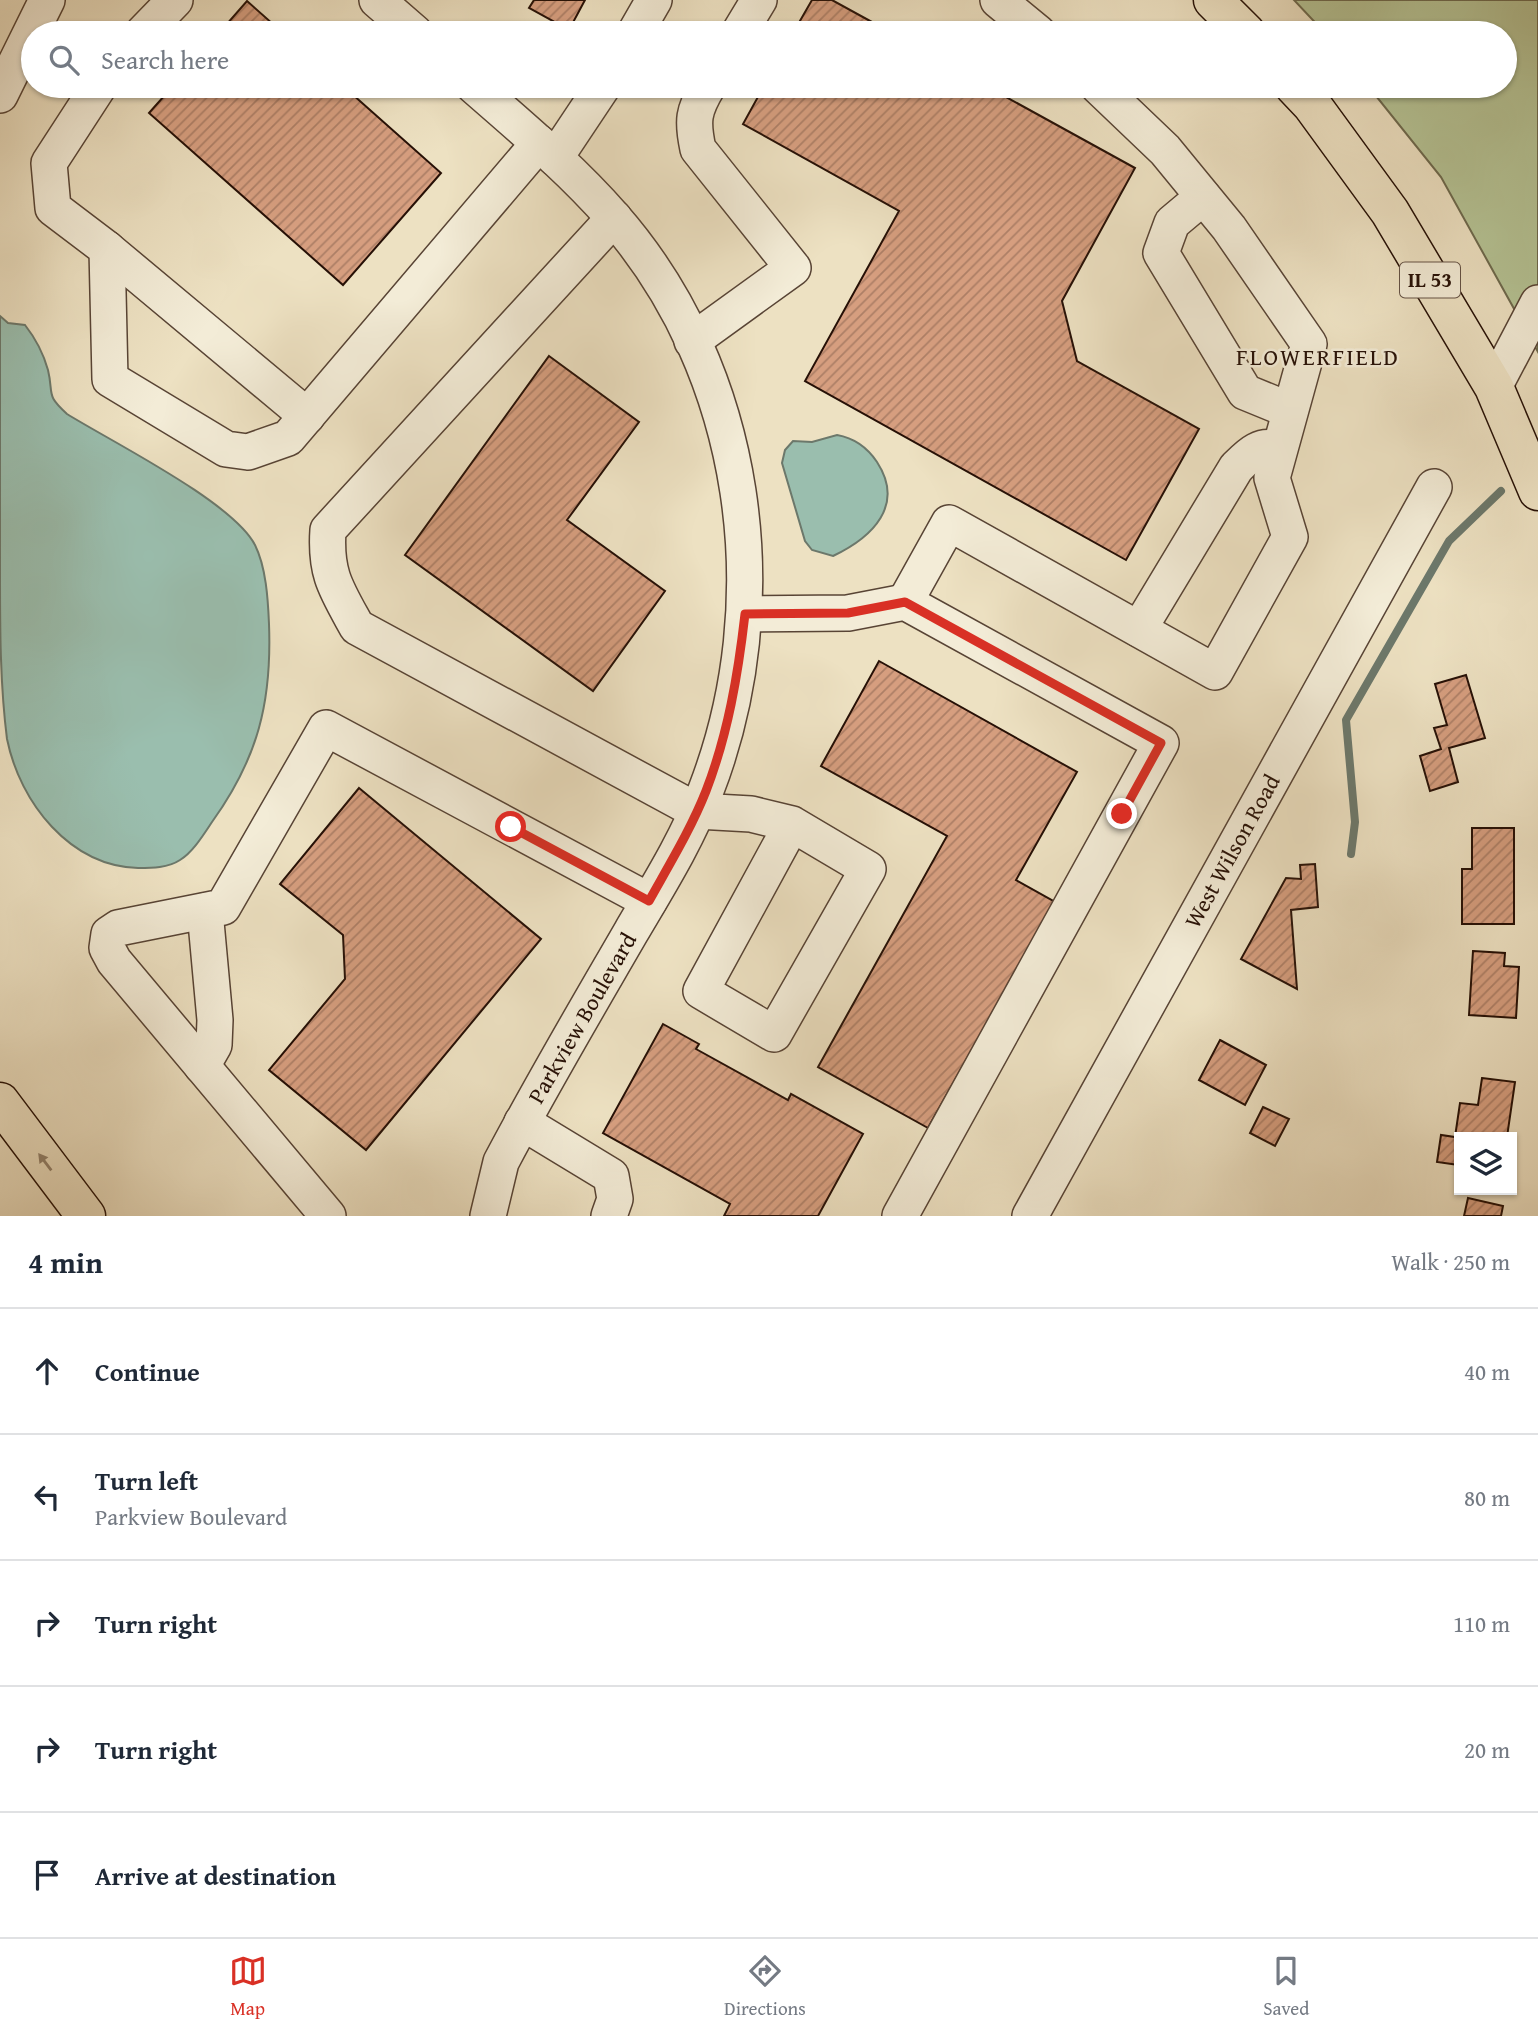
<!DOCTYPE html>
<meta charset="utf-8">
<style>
:root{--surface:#fff;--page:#f6f6f7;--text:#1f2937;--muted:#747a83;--line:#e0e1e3;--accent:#d93025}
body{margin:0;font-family:"Gentium Book Plus",serif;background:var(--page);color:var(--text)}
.controls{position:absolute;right:21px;bottom:21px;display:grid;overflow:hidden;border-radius:0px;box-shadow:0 2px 5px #0004}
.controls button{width:63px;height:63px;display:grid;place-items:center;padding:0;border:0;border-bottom:2px solid var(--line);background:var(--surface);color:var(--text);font:35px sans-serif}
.stop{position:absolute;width:21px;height:21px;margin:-16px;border:5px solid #d93025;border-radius:50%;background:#fff}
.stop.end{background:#d93025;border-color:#fff;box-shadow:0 2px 7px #0008}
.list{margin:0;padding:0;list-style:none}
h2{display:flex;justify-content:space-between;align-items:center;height:91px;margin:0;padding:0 28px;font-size:30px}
h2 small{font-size:23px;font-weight:400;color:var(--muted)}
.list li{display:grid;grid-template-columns:46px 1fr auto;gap:21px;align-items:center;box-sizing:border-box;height:126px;padding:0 28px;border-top:2px solid var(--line)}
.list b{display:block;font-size:26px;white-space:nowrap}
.list p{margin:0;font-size:23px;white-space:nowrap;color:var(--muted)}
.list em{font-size:23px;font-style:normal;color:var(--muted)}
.icon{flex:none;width:38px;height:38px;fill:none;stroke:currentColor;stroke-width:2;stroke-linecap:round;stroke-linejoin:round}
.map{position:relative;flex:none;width:1538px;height:1216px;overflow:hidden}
.search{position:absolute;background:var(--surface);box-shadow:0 2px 5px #0004;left:21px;right:21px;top:21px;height:77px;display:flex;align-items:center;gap:18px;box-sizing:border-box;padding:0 24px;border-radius:38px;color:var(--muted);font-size:26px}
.sheet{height:721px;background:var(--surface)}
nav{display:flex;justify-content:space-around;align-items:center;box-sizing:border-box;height:98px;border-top:2px solid var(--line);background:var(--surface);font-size:19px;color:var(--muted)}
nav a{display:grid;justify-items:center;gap:4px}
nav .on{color:var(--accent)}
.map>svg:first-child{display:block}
</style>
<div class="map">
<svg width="1538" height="1216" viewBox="0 0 1538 1216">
<defs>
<pattern id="building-hatch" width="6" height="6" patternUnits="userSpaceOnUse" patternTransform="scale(1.75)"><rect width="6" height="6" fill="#d69e7f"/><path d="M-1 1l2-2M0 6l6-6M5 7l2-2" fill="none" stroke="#ad7f66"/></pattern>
</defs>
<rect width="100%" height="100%" fill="#ede1c2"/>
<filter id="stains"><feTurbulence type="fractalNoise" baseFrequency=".00286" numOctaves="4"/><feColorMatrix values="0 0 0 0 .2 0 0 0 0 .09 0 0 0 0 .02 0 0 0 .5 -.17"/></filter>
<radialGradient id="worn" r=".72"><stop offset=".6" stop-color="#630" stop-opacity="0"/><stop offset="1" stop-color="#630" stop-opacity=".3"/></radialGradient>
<path fill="#b5c395" stroke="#6e6a4e" stroke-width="2" d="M 1294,0 L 1538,0 L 1538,352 L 1441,177 L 1368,86 L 1505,86 L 1505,33 L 1325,33 Z"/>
<g fill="#9abeae" stroke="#6c786b" stroke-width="2">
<path d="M 0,316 L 8,323 L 25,325 C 36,339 43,352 48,370 C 54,395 45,394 67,414 C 112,442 233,502 255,545 C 266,567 268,599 269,624 C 272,702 258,758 212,822 C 204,834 193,852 180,860 C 168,868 152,868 138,868 C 70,866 20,803 7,739 C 0,684 0,627 0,571 C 0,486 0,401 0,316 Z"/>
<path d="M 837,435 C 854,438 867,447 877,462 C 905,505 873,537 833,556 L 812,550 L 805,541 L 782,463 L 785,450 L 793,441 L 812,442 Z"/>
</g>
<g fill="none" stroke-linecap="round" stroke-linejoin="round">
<path stroke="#6c786b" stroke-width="8" d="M 1351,854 L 1355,822 L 1346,720 L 1449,541 L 1501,491"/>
</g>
<g fill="url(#building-hatch)" stroke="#261006" stroke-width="2">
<path d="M 534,0 L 585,0 L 569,30 L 529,8 Z"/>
<path d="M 812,0 L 832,0 L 892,33 L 793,33 Z"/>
<path d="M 247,1 L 283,33 L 219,33 Z"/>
<path d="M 173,86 L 343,86 L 441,173 L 343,285 L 149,113 Z"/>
<path d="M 764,86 L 986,86 L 1135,168 L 1062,301 L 1077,361 L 1199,429 L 1126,560 L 805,381 L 899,211 L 743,124 Z"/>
<path d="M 549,356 L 639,422 L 567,520 L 665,591 L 593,691 L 405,555 Z"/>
<path d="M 879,661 L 1077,772 L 1016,880 L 1055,902 L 928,1128 L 818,1067 L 947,836 L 821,766 Z"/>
<path d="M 1466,675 L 1485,738 L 1449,748 L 1458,782 L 1430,791 L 1420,756 L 1441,749 L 1434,728 L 1447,725 L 1435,684 Z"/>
<path d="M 359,788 L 541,939 L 366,1150 L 269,1070 L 345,979 L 343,935 L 280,884 Z"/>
<path d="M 1472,828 L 1514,828 L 1514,924 L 1462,924 L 1462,869 L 1472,869 Z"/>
<path d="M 1315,864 L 1318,907 L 1291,910 L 1297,989 L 1241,959 L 1286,878 L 1301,879 L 1300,865 Z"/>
<path d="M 1473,951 L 1505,953 L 1504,966 L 1519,967 L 1516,1018 L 1469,1015 Z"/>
<path d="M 663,1024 L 699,1044 L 696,1049 L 788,1100 L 791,1094 L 863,1134 L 818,1216 L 724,1216 L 730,1204 L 603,1133 Z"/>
<path d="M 1220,1040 L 1266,1065 L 1245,1105 L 1199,1080 Z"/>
<path d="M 1482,1078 L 1515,1082 L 1507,1137 L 1474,1134 L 1474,1137 L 1459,1137 L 1459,1165 L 1437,1162 L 1441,1135 L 1455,1137 L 1460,1103 L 1478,1105 Z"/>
<path d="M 1263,1107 L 1289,1119 L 1275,1146 L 1250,1133 Z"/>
<path d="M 1468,1198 L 1503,1206 L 1501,1216 L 1464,1216 Z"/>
</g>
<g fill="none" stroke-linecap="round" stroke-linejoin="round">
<g stroke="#584435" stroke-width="38">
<g id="minor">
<path d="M 377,0 L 415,33"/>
<path d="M 998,0 L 1038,33"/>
<path d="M 143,33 L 175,0"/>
<path d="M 635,33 L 654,0"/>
<path d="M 739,33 L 759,0"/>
<path d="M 99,86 L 49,163 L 53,208 L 107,249 L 110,379 L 226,449 L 248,452 L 288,438 L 539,143"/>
<path d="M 474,86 C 522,128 571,169 613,217 C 749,372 779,601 706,790 C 687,840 658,886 631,932 C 587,1008 542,1084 501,1162 L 488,1216"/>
<path d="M 0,95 L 47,0"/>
<path d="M 555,158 L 603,86"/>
<path d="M 1203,197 L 1172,223 L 1161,253 L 1245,392 L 1289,410"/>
<path d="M 614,218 L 328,530 C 325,574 336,589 357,627 L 697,811 L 751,814 L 792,824 L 868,869 L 774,1034 L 701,991 L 792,824"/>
<path d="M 107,249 L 307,416"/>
<path d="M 692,341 L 793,268 L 698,149 C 692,121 693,111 708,86"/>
<path d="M 1494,387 L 1538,303"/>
<path d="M 905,602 L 949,523 L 1215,672 L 1290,537 L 1272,478 L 1309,344 L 1229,228 L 1165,150 L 1098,86"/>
<path d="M 745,614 L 848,613 L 905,602 L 1161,743 L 900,1216"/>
<path d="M 1139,629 L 1236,468 C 1248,456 1260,442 1279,450"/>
<path d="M 202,1066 L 214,1045 L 215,1020 L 205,911"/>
<path d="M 522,1122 L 611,1176 L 615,1199 L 609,1216"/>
<path d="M 328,1216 L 114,961 L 107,948 L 109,934 L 118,928 L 223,907 L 326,728 L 649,901"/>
<path d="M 1030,1216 L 1434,487"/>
</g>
</g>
<g stroke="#261006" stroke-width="41">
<g id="major">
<path d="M 1213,0 L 1246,33"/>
<path d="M 1294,86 L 1312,105 L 1390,212 L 1494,387 L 1538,491"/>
</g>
</g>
<g stroke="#261006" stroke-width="41">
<path id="highway" d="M 0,1102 L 86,1216"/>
</g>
<use href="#minor" stroke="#f3ecd7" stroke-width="35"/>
<use href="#major" stroke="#ede1c2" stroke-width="38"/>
<use href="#highway" stroke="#ede1c2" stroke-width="38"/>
</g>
<defs><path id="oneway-solid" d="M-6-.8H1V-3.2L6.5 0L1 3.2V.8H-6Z" transform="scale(1.75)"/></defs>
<use fill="#93836d" href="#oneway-solid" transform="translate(45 1162) rotate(-127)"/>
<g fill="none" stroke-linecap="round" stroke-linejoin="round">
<path stroke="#d93025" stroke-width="9" d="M 511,827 L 649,901 C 669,865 691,829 706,791 C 728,734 738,675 745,614 L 848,613 L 905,602 L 1161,743 L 1122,814"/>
</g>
<g text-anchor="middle" stroke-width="5" stroke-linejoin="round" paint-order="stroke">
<rect fill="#f3ecd7" stroke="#645245" stroke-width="2" x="1400" y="262.5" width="60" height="35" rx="5"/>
<g font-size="21" font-weight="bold" fill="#261006">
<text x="1430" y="287">IL 53</text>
</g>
<g font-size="23" fill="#261006" stroke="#f3ecd7">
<text transform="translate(1232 851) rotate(-61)" y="8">West Wilson Road</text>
<text transform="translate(582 1018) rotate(-60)" y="8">Parkview Boulevard</text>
</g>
<g font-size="24" letter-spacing="2" fill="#261006" stroke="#f3ecd7">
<text x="1318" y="365">FLOWERFIELD</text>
</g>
</g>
<rect width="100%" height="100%" filter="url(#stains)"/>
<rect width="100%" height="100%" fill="url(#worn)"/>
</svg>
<div class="controls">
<button><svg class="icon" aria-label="layers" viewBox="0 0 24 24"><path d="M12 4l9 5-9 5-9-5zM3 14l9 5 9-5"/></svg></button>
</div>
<div class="stop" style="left:511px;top:827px"></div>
<div class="stop end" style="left:1122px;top:814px"></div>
<div class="search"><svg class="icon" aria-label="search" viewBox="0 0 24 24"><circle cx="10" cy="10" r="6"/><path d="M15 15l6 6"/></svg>Search here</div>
</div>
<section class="sheet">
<h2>4 min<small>Walk · 250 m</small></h2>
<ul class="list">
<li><svg class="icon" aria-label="ahead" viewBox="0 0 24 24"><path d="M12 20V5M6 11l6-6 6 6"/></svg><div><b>Continue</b></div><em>40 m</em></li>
<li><svg class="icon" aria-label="left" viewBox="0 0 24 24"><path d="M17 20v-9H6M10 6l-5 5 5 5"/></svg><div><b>Turn left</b><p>Parkview Boulevard</p></div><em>80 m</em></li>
<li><svg class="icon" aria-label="right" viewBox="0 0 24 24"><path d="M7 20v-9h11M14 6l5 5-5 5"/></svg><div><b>Turn right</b></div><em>110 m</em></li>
<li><svg class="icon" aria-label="right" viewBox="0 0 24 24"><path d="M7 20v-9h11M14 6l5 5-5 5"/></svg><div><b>Turn right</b></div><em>20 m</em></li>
<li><svg class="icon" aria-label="arrive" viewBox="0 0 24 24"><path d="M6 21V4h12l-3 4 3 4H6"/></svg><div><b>Arrive at destination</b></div></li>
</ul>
</section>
<nav>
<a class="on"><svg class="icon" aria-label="map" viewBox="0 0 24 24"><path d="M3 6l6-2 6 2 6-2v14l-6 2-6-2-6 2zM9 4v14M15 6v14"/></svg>Map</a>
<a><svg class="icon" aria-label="directions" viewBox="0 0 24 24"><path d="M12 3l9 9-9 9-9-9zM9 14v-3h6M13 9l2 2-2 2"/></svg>Directions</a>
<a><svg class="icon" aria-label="saved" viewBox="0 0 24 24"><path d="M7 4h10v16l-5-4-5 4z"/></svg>Saved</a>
</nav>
